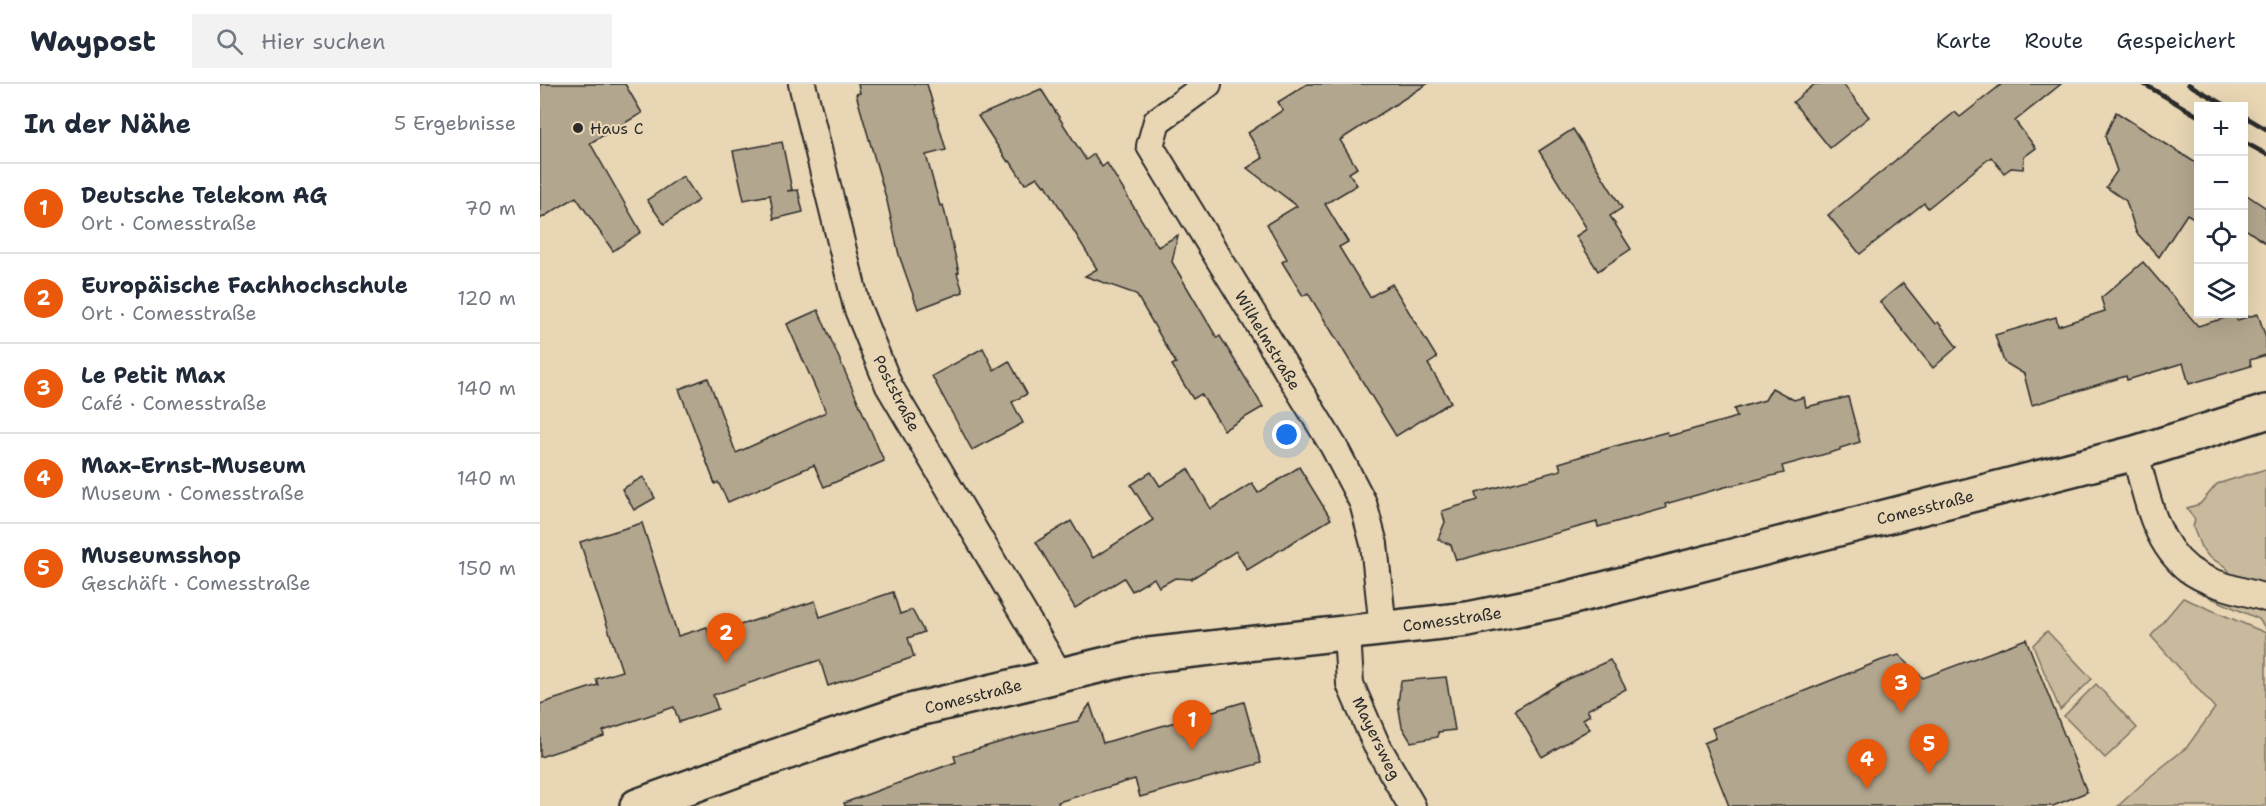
<!DOCTYPE html>
<html lang="de">
<meta charset="utf-8">
<style>
:root{--surface:#fff;--page:#f2f2f3;--text:#1f2937;--muted:#747a83;--line:#e0e1e3;--accent:#ea580c}
body{margin:0;font-family:"Shantell Sans",sans-serif;background:var(--page);color:var(--text)}
.controls{position:absolute;right:18px;top:18px;display:grid;overflow:hidden;border-radius:0px;box-shadow:0 6px 24px #0002}
.controls button{width:54px;height:54px;display:grid;place-items:center;padding:0;border:0;border-bottom:2px solid var(--line);background:var(--surface);color:var(--text);font:30px sans-serif}
.you{position:absolute;left:747px;top:351px;width:21px;height:21px;margin:-15px;border:4px solid #fff;border-radius:50%;background:#1a73e8;box-shadow:0 0 0 9px #1a73e833}
.badge{display:grid;place-items:center;width:39px;height:39px;border-radius:50%;background:var(--accent);color:#fff;font-size:20px;font-weight:700}
.pin{position:absolute;translate:-50% -50px;filter:drop-shadow(0 2px 3px #0008)}
.pin::after{content:'';position:absolute;top:32px;width:21px;height:18px;background:inherit;clip-path:polygon(0 0,100% 0,50% 100%)}
.list{margin:0;padding:0;list-style:none}
h2{display:flex;justify-content:space-between;align-items:center;height:78px;margin:0;padding:0 24px;font-size:26px}
h2 small{font-size:20px;font-weight:400;color:var(--muted)}
.list li{display:grid;grid-template-columns:39px 1fr auto;gap:18px;align-items:center;box-sizing:border-box;height:90px;padding:0 24px;border-top:2px solid var(--line)}
.list b{display:block;font-size:22px;white-space:nowrap}
.list p{margin:0;font-size:20px;white-space:nowrap;color:var(--muted)}
.list em{font-size:20px;font-style:normal;color:var(--muted)}
.icon{flex:none;width:33px;height:33px;fill:none;stroke:currentColor;stroke-width:2;stroke-linecap:round;stroke-linejoin:round}
.map{position:relative;flex:none;width:1726px;height:722px;overflow:hidden}
header{display:flex;align-items:center;gap:36px;box-sizing:border-box;height:84px;padding:0 30px;background:var(--surface);border-bottom:2px solid var(--line)}
header strong{font-size:28px}
nav{display:flex;gap:33px;margin-inline-start:auto;font-size:21px}
.search{width:420px;height:54px;background:var(--page);display:flex;align-items:center;gap:15px;box-sizing:border-box;padding:0 21px;border-radius:0px;color:var(--muted);font-size:22px}
main{display:flex}
aside{flex:1;background:var(--surface)}
.map>svg:first-child{display:block}
</style>
<header>
<strong>Waypost</strong>
<div class="search"><svg class="icon" aria-label="search" viewBox="0 0 24 24"><circle cx="10" cy="10" r="6"/><path d="M15 15l6 6"/></svg>Hier suchen</div>
<nav><a>Karte</a><a>Route</a><a>Gespeichert</a></nav>
</header>
<main>
<aside>
<h2>In der Nähe<small>5 Ergebnisse</small></h2>
<ul class="list">
<li><span class="badge">1</span><div><b>Deutsche Telekom AG</b><p>Ort · Comesstraße</p></div><em>70 m</em></li>
<li><span class="badge">2</span><div><b>Europäische Fachhochschule</b><p>Ort · Comesstraße</p></div><em>120 m</em></li>
<li><span class="badge">3</span><div><b>Le Petit Max</b><p>Café · Comesstraße</p></div><em>140 m</em></li>
<li><span class="badge">4</span><div><b>Max-Ernst-Museum</b><p>Museum · Comesstraße</p></div><em>140 m</em></li>
<li><span class="badge">5</span><div><b>Museumsshop</b><p>Geschäft · Comesstraße</p></div><em>150 m</em></li>
</ul>
</aside>
<div class="map">
<svg width="1726" height="722" viewBox="0 0 1726 722">
<rect width="100%" height="100%" fill="#e8d6b4"/>
<filter id="ink" filterUnits="userSpaceOnUse"><feTurbulence type="fractalNoise" baseFrequency=".0167" numOctaves="2"/><feDisplacementMap in="SourceGraphic" scale="12" xChannelSelector="R" yChannelSelector="G"/><feConvolveMatrix kernelMatrix="1 2 1 2 8 2 1 2 1" color-interpolation-filters="sRGB"/></filter>
<g filter="url(#ink)">
<g fill="#c9ba9e" stroke="#7a7264" stroke-width="1.5">
<path d="M 1726,385 L 1726,545 L 1719,535 L 1669,513 L 1710,521 L 1686,483 L 1669,473 L 1661,463 L 1653,443 L 1655,436 L 1647,424 L 1660,420 L 1677,400 Z"/>
<path d="M 1643,514 L 1726,549 L 1726,722 L 1578,722 L 1612,691 L 1647,663 L 1675,624 L 1611,552 Z"/>
<path d="M 1507,547 L 1552,595 L 1520,626 L 1493,561 Z"/>
<path d="M 1556,600 L 1597,644 L 1565,674 L 1524,632 Z"/>
</g>
<g fill="#b3a68e" stroke="#2b2b2b" stroke-width="1.5">
<path d="M 0,0 L 85,0 L 102,29 L 50,59 L 101,148 L 73,167 L 36,113 L 0,135 Z"/>
<path d="M 318,0 L 387,0 L 406,66 L 386,71 L 400,122 L 403,121 L 419,188 L 417,189 L 423,208 L 378,225 L 359,171 L 347,117 L 316,10 L 320,9 Z"/>
<path d="M 767,0 L 887,0 L 800,56 L 817,84 L 809,89 L 817,101 L 785,120 L 808,158 L 799,163 L 830,213 L 852,200 L 897,274 L 888,280 L 911,318 L 856,352 L 768,209 L 763,212 L 742,178 L 747,175 L 727,140 L 757,122 L 707,84 L 723,74 L 708,49 L 743,26 L 738,18 Z"/>
<path d="M 1275,0 L 1303,0 L 1329,33 L 1290,64 L 1253,18 Z"/>
<path d="M 1462,0 L 1521,0 L 1475,37 L 1496,64 L 1484,73 L 1483,85 L 1471,84 L 1464,89 L 1451,73 L 1388,124 L 1384,119 L 1320,170 L 1288,131 L 1415,28 L 1420,33 Z"/>
<path d="M 501,5 L 546,76 L 554,70 L 562,83 L 567,79 L 618,163 L 638,151 L 632,178 L 677,254 L 680,252 L 723,323 L 684,346 L 661,310 L 653,315 L 632,281 L 636,279 L 596,210 L 545,192 L 557,185 L 506,101 L 504,102 L 497,93 L 485,100 L 470,77 L 468,78 L 438,32 Z"/>
<path d="M 1576,28 L 1659,81 L 1659,134 L 1657,136 L 1647,130 L 1619,173 L 1596,148 L 1586,117 L 1566,103 L 1577,87 L 1565,52 Z"/>
<path d="M 1033,45 L 1082,124 L 1070,132 L 1091,165 L 1058,187 L 1036,152 L 1047,145 L 999,67 Z"/>
<path d="M 242,58 L 252,106 L 247,107 L 258,106 L 263,128 L 234,135 L 230,111 L 204,116 L 193,67 Z"/>
<path d="M 143,92 L 159,116 L 124,140 L 107,116 Z"/>
<path d="M 1704,109 L 1726,124 L 1726,159 L 1704,144 Z"/>
<path d="M 1603,178 L 1658,242 L 1695,231 L 1697,236 L 1718,230 L 1726,254 L 1726,271 L 1710,276 L 1711,282 L 1649,300 L 1643,279 L 1587,296 L 1586,292 L 1492,321 L 1484,290 L 1464,278 L 1455,251 L 1516,233 L 1518,242 L 1565,227 L 1561,214 Z"/>
<path d="M 1363,199 L 1395,240 L 1398,238 L 1417,263 L 1393,284 L 1340,218 Z"/>
<path d="M 278,226 L 344,377 L 284,403 L 274,381 L 188,418 L 178,398 L 175,400 L 139,305 L 168,294 L 196,369 L 286,328 L 247,240 Z"/>
<path d="M 443,264 L 454,286 L 469,277 L 487,310 L 472,318 L 483,339 L 432,366 L 392,292 Z"/>
<path d="M 1232,304 L 1254,316 L 1264,313 L 1266,323 L 1308,313 L 1320,358 L 1300,364 L 1300,366 L 1242,382 L 1244,389 L 1185,403 L 1125,420 L 1126,424 L 1058,443 L 1057,438 L 923,475 L 916,476 L 911,461 L 898,455 L 905,438 L 902,427 L 938,416 L 936,409 L 1021,386 L 1019,379 L 1072,363 L 1127,348 L 1129,352 L 1197,333 L 1194,325 L 1225,316 Z"/>
<path d="M 759,383 L 791,435 L 707,486 L 696,467 L 651,495 L 635,494 L 619,503 L 614,494 L 592,507 L 584,494 L 535,524 L 496,458 L 531,437 L 553,474 L 613,436 L 591,401 L 611,388 L 620,402 L 648,385 L 671,425 L 712,399 L 718,409 Z"/>
<path d="M 103,393 L 115,414 L 94,426 L 82,405 Z"/>
<path d="M 102,439 L 138,552 L 167,543 L 169,551 L 275,517 L 280,533 L 353,508 L 360,530 L 372,526 L 384,548 L 368,554 L 374,573 L 288,602 L 280,576 L 173,611 L 178,625 L 139,638 L 134,623 L 63,647 L 64,652 L 0,673 L 0,620 L 58,601 L 56,595 L 82,587 L 40,458 Z"/>
<path d="M 1486,555 L 1547,708 L 1513,722 L 1189,722 L 1164,659 L 1176,654 L 1172,644 L 1342,576 L 1359,571 L 1383,594 Z"/>
<path d="M 1070,576 L 1086,605 L 1047,626 L 1050,631 L 1043,635 L 1050,645 L 1002,673 L 975,626 L 1022,598 Z"/>
<path d="M 906,593 L 915,646 L 898,648 L 898,653 L 871,658 L 862,643 L 858,619 L 861,597 Z"/>
<path d="M 704,618 L 721,679 L 600,713 L 595,695 L 518,718 L 519,722 L 305,722 L 304,719 L 416,678 L 414,672 L 484,651 L 538,637 L 550,620 L 563,659 Z"/>
</g>
<g fill="none" stroke-linecap="round" stroke-linejoin="round">
<g stroke="#2b2b2b" stroke-width="30">
<g id="minor">
<path d="M 262,0 L 317,223 L 349,302 L 519,590"/>
<path d="M 668,0 L 617,37 L 610,62 L 794,363 L 823,419 L 834,460 L 843,545"/>
<path d="M 1595,369 C 1606,409 1613,457 1648,485 C 1669,501 1701,506 1726,514"/>
<path d="M 807,548 L 810,600 L 836,660 L 872,722"/>
</g>
</g>
<g stroke="#2b2b2b" stroke-width="38">
<path id="secondary" d="M 97,722 L 201,684 L 366,628 L 600,572 L 928,535 L 1021,516 L 1595,369 L 1726,328"/>
</g>
<use href="#minor" stroke="#e8d6b4" stroke-width="26"/>
<use href="#secondary" stroke="#e8d6b4" stroke-width="33"/>
<g stroke="#2b2b2b" stroke-width="4.5">
<path d="M 1604,0 L 1658,32"/>
<path d="M 1648,0 L 1687,22"/>
<path d="M 1704,32 L 1726,45"/>
<path d="M 1704,58 L 1726,70"/>
</g>
</g>
</g>
<circle fill="#2b2b2b" stroke="#e8d6b4" stroke-width="2" cx="38" cy="44" r="6"/>
<g text-anchor="middle" stroke-width="4.5" stroke-linejoin="round" paint-order="stroke">
<g font-size="16" fill="#2b2b2b" stroke="#e8d6b4" text-anchor="start">
<text x="50" y="50">Haus C</text>
</g>
<g font-size="16" fill="#2b2b2b" stroke="#e8d6b4">
<text transform="translate(728 256) rotate(59)" y="6">Wilhelmstraße</text>
<text transform="translate(357 309) rotate(63)" y="6">Poststraße</text>
<text transform="translate(1385 423) rotate(-14)" y="6">Comesstraße</text>
<text transform="translate(912 535) rotate(-8)" y="6">Comesstraße</text>
<text transform="translate(433 612) rotate(-14)" y="6">Comesstraße</text>
<text transform="translate(837 654) rotate(64)" y="6">Mayersweg</text>
</g>
</g>
</svg>
<div class="controls">
<button>+</button>
<button>−</button>
<button><svg class="icon" aria-label="locate" viewBox="0 0 24 24"><circle cx="12" cy="12" r="6"/><path d="M12 2v4M12 18v4M2 12h4M18 12h4"/></svg></button>
<button><svg class="icon" aria-label="layers" viewBox="0 0 24 24"><path d="M12 4l9 5-9 5-9-5zM3 14l9 5 9-5"/></svg></button>
</div>
<div class="you"></div>
<div class="pin badge" style="left:652px;top:666px">1</div>
<div class="pin badge" style="left:186px;top:579px">2</div>
<div class="pin badge" style="left:1361px;top:629px">3</div>
<div class="pin badge" style="left:1327px;top:705px">4</div>
<div class="pin badge" style="left:1389px;top:690px">5</div>
</div>
</main>
